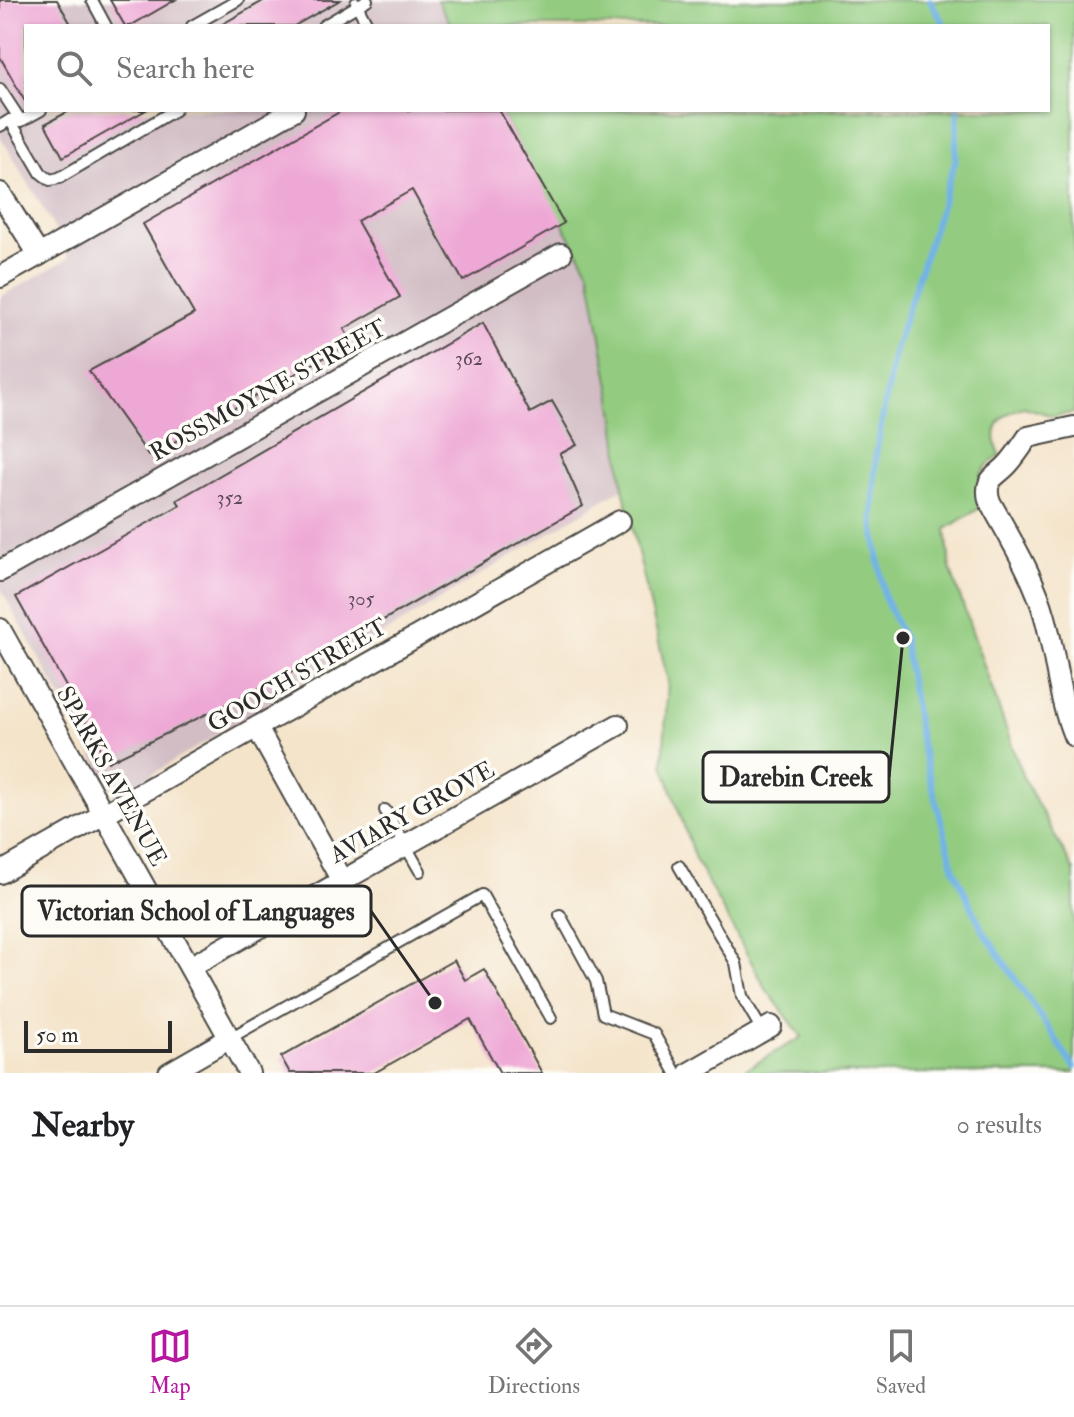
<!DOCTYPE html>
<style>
:root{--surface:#fff;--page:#f2f2f2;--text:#202124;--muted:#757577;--line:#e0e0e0;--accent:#b5179e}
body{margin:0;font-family:"IM FELL Double Pica",serif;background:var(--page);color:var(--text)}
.scale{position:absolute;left:24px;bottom:20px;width:148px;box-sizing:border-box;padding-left:8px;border:4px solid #2b2b2b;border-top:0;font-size:22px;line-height:28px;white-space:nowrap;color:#2b2b2b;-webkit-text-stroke:6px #fdfcf7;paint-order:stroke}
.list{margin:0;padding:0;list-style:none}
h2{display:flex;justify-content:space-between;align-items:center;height:104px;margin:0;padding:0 32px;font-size:34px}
h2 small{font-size:26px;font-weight:400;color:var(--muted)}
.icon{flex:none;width:44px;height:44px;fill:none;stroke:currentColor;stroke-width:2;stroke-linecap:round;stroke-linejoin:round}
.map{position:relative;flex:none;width:1074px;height:1073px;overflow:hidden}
.search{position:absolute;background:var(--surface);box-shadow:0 2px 6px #0004;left:24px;right:24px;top:24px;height:88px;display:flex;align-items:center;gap:20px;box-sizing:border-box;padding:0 28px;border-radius:0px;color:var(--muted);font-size:30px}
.sheet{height:232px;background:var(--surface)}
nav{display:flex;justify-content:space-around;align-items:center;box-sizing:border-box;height:112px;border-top:2px solid var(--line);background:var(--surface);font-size:22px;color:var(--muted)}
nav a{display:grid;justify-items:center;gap:4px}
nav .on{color:var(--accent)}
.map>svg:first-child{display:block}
</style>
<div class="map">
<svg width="1074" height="1073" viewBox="0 0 1074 1073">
<rect width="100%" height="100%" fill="#fdfcf7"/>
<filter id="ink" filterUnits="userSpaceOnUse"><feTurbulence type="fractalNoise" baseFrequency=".0125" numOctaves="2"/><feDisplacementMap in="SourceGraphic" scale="16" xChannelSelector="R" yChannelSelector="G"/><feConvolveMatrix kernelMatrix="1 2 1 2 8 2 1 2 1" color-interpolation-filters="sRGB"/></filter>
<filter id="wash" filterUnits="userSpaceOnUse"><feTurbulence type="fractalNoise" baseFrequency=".006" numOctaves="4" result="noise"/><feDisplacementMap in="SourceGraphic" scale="32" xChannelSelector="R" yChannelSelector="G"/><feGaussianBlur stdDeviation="1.8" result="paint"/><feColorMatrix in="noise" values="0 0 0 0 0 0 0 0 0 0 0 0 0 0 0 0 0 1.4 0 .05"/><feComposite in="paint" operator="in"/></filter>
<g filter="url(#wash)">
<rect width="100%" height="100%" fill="#f4e4ca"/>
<path fill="#d2bdc5" d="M 0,0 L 437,0 L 452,26 L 26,26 L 26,110 L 499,110 L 589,271 L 614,409 L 623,488 L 115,797 L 0,587 L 0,297 L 69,258 L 48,216 L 0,136 Z"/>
<path fill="#93cc80" stroke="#5f7c56" stroke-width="2" d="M 437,0 L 1074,0 L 1074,413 L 1053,416 L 1024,407 C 997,415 989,430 1000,456 C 975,471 978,480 983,506 L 946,529 L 950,568 L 1023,777 L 1074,871 L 1074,1073 L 739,1073 L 802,1037 L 766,989 L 695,859 L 663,764 L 668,681 L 623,488 L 614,409 L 589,271 L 499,110 L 1048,110 L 1048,26 L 452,26 Z"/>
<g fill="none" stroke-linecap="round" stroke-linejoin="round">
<g stroke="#72b3e6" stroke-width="6">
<path d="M 930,0 L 945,26"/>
<path d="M 958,110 L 955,162 L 894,353 L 876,454 L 873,520 L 884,597 L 903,638 L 921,744 L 954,869 L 982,929 L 1074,1067"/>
</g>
</g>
<g id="blocks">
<g fill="#eea8d5">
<path d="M 0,0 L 57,0 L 72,26 L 26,26 L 26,103 L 0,57 Z"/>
<path d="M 110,0 L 175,0 L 130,26 L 125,26 Z"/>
<path d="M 265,0 L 340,0 L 294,26 L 219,26 Z"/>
<path d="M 71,110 L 146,110 L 63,157 L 45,124 Z"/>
<path d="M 343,110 L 499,110 L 564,223 L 463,281 L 412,190 L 357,221 L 400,297 L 344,329 L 352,342 L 149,456 L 89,371 L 194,314 L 143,224 Z"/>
<path d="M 483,323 L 530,413 L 552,401 L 577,445 L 560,454 L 583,506 L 285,676 L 108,762 L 16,597 L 180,505 L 177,500 Z"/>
<path d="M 454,960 L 465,980 L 484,969 L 542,1073 L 500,1073 L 470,1019 L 374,1073 L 290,1073 L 281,1057 Z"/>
</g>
</g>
</g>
<g filter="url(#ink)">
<use href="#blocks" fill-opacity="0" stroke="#494743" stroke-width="2"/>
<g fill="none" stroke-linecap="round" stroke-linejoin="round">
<g stroke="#494743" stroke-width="14">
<g id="service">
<path d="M 92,0 L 106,26"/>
<path d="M 356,3 L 368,26"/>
<path d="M 192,26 L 238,0"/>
<path d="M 323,26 L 367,0"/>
<path d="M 0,89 L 21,121"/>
<path d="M 10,120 L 41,173 L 50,180 L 59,178 L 175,110"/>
<path d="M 0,126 L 10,120 L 21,121 L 41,110"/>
<path d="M 385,810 L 420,871"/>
<path d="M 679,866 L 736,963 L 742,996 L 763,1032"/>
<path d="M 560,915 L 596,981 L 603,1014 L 654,1034 L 676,1073"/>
<path d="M 230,1038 L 482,895 L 551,1018"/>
</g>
</g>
<g stroke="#494743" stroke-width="24">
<g id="minor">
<path d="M 0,193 L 39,255"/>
<path d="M 0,277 L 294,110"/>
<path d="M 1074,427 L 1028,437 C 1022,446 1016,455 1009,463 C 996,478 984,477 989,500 C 1009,537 1034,576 1045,617 C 1056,656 1058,698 1074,736"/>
<path d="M 0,571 L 561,254"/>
<path d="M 0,629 L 249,1073"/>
<path d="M 257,728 L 342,881"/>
<path d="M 0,873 L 620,521"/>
<path d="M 190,967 L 618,725"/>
<path d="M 169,1073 L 230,1038"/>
<path d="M 689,1073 L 771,1026"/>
</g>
</g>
<use href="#service" stroke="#fff" stroke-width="10"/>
<use href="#minor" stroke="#fff" stroke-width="20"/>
</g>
</g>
<g text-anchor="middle" stroke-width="7" stroke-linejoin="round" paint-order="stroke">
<g font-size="20" fill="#5c4a56">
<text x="469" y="365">362</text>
<text x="230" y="504">352</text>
<text x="361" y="605">305</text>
</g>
<g font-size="24" fill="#2b2b2b" stroke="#fdfcf7">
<text transform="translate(268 390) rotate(-29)" y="8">ROSSMOYNE STREET</text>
<text transform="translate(297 675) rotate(-30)" y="8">GOOCH STREET</text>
<text transform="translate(112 776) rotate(61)" y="8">SPARKS AVENUE</text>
<text transform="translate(412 812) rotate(-29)" y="8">AVIARY GROVE</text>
</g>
</g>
<path fill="none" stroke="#2b2b2b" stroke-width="3" d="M903 638L889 777M435 1003L371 911"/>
<g fill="#2b2b2b" stroke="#fdfcf7" stroke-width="3">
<circle cx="903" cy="638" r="8"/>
<circle cx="435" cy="1003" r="8"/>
</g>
<g fill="#fdfcf7" stroke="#2b2b2b" stroke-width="3">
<rect x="703" y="752" width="186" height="50" rx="8"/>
<rect x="22" y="886" width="349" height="50" rx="8"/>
</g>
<g font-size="26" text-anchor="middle" font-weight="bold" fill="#2b2b2b">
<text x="796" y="786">Darebin Creek</text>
<text x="196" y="920">Victorian School of Languages</text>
</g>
</svg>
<div class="scale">50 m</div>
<div class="search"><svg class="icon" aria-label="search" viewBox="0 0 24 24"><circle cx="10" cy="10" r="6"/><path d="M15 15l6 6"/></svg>Search here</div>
</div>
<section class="sheet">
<h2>Nearby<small>0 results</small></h2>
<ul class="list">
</ul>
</section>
<nav>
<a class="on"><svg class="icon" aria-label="map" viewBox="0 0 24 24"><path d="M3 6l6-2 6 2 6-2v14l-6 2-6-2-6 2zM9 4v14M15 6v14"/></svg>Map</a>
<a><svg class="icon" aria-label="directions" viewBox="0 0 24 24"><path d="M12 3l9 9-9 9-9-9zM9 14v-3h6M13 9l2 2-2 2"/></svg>Directions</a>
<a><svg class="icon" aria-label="saved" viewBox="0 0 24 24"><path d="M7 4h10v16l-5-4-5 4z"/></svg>Saved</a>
</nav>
